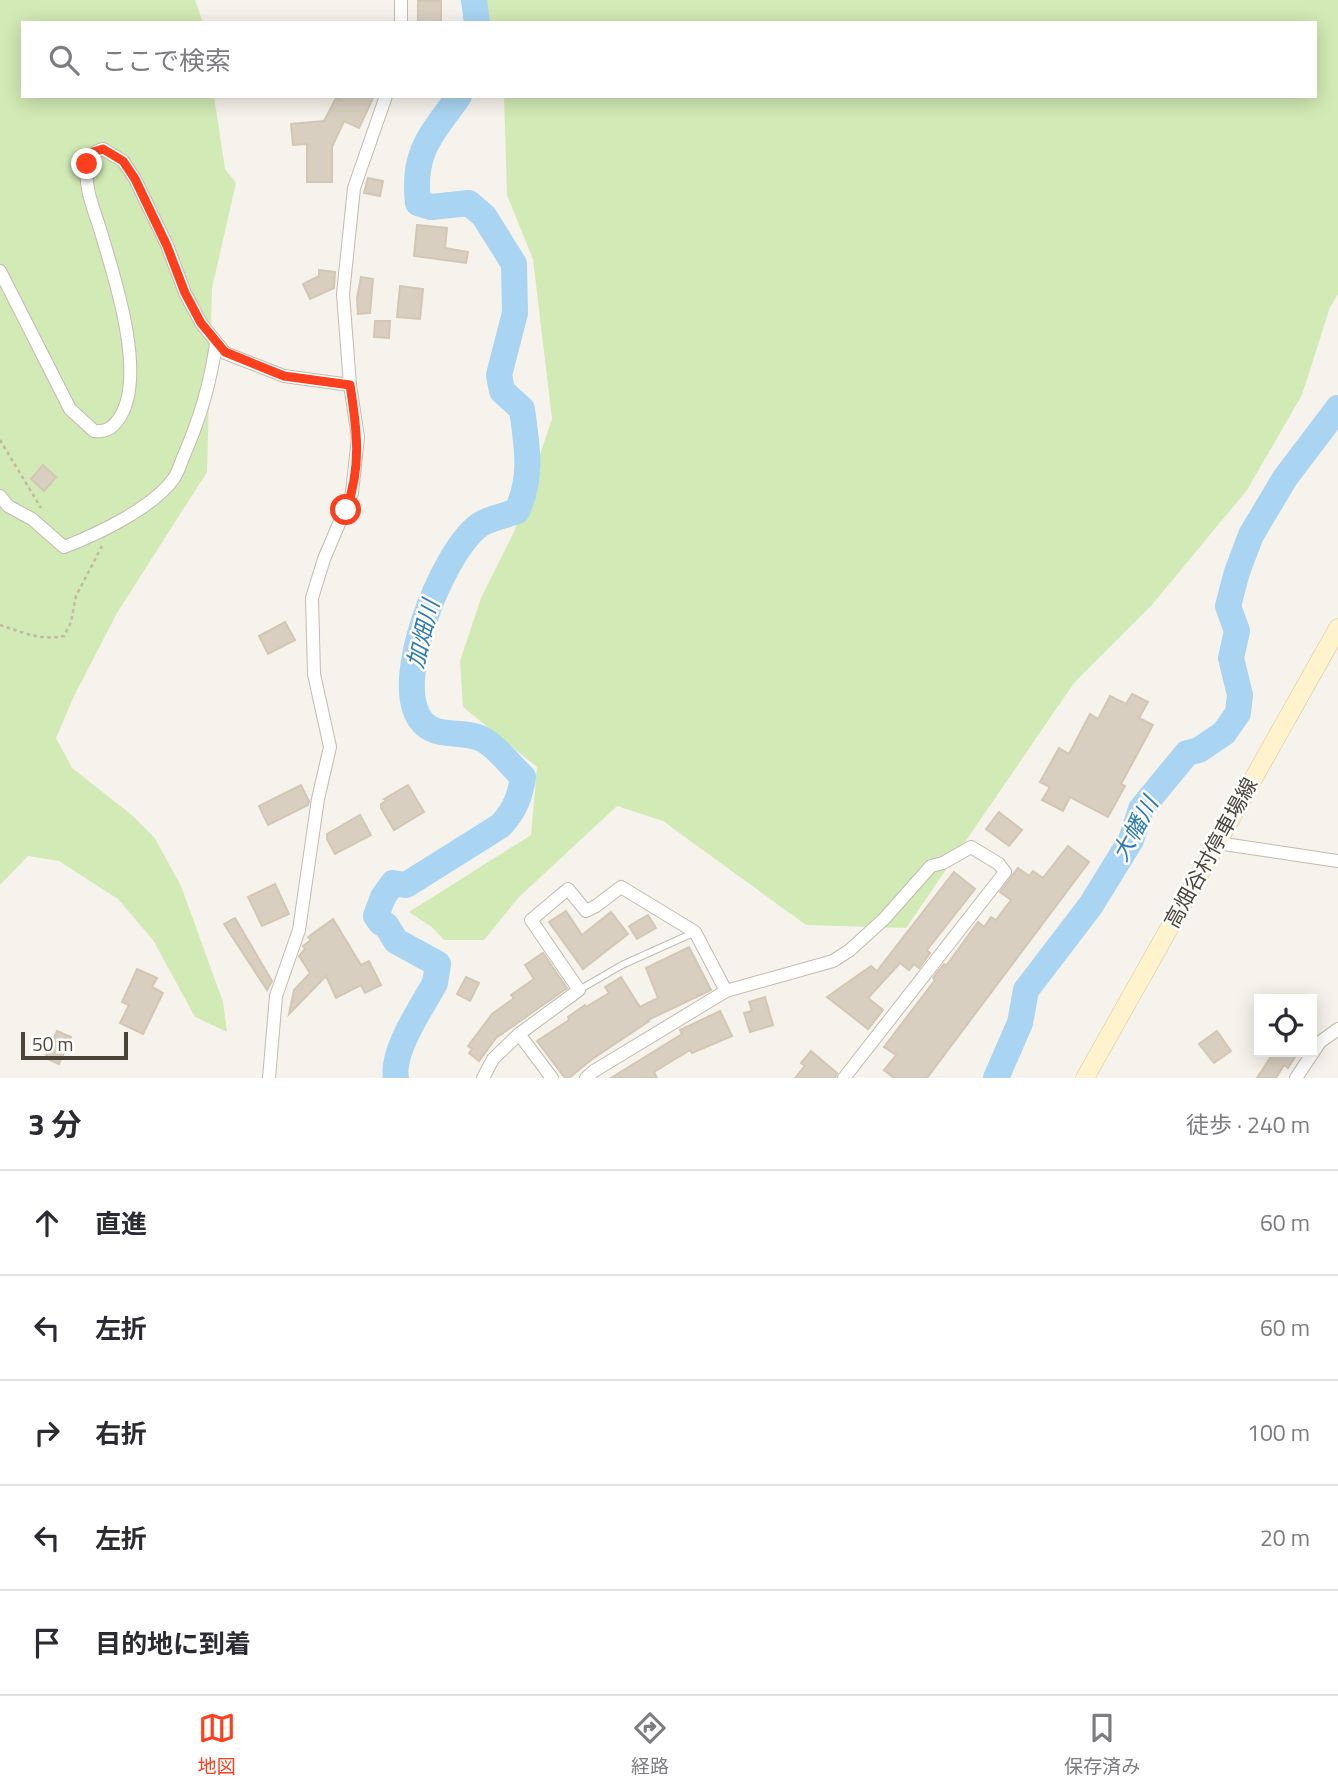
<!DOCTYPE html>
<html lang="ja">
<meta charset="utf-8">
<style>
:root{--surface:#fff;--page:#f2f2f3;--text:#2b2b33;--muted:#7c7c81;--line:#e1e1e2;--accent:#fc3f1d}
body{margin:0;font-family:"Titillium Web","Noto Sans JP",sans-serif;background:var(--page);color:var(--text)}
.controls{position:absolute;right:21px;bottom:21px;display:grid;overflow:hidden;border-radius:0px;box-shadow:0 4px 18px #0003}
.controls button{width:63px;height:63px;display:grid;place-items:center;padding:0;border:0;border-bottom:2px solid var(--line);background:var(--surface);color:var(--text);font:35px sans-serif}
.scale{position:absolute;left:21px;bottom:18px;width:107px;box-sizing:border-box;padding-left:7px;border:4px solid #4b4439;border-top:0;font-size:19px;line-height:24px;white-space:nowrap;color:#4b4439;-webkit-text-stroke:5px #fff;paint-order:stroke}
.stop{position:absolute;width:21px;height:21px;margin:-16px;border:5px solid #fc3f1d;border-radius:50%;background:#fff}
.stop.end{background:#fc3f1d;border-color:#fff;box-shadow:0 2px 7px #0008}
.list{margin:0;padding:0;list-style:none}
h2{display:flex;justify-content:space-between;align-items:center;height:91px;margin:0;padding:0 28px;font-size:30px}
h2 small{font-size:23px;font-weight:400;color:var(--muted)}
.list li{display:grid;grid-template-columns:46px 1fr auto;gap:21px;align-items:center;box-sizing:border-box;height:105px;padding:0 28px;border-top:2px solid var(--line)}
.list b{display:block;font-size:26px;white-space:nowrap}
.list em{font-size:23px;font-style:normal;color:var(--muted)}
.icon{flex:none;width:38px;height:38px;fill:none;stroke:currentColor;stroke-width:2;stroke-linecap:round;stroke-linejoin:round}
.map{position:relative;flex:none;width:1338px;height:1078px;overflow:hidden}
.search{position:absolute;background:var(--surface);box-shadow:0 4px 18px #0003;left:21px;right:21px;top:21px;height:77px;display:flex;align-items:center;gap:18px;box-sizing:border-box;padding:0 24px;border-radius:0px;color:var(--muted);font-size:26px}
.sheet{height:616px;background:var(--surface)}
nav{display:flex;justify-content:space-around;align-items:center;box-sizing:border-box;height:98px;border-top:2px solid var(--line);background:var(--surface);font-size:19px;color:var(--muted)}
nav a{display:grid;justify-items:center;gap:4px}
nav .on{color:var(--accent)}
.map>svg:first-child{display:block}
</style>
<div class="map">
<svg width="1338" height="1078" viewBox="0 0 1338 1078">
<rect width="100%" height="100%" fill="#f6f3ec"/>
<g fill="#d2eab5">
<path d="M 0,0 L 195,0 L 202,20 L 202,23 L 23,23 L 23,96 L 214,96 L 225,169 L 236,183 L 212,288 L 207,472 L 117,613 L 74,696 L 56,738 L 72,768 L 133,816 L 154,837 L 181,886 L 223,1002 L 227,1032 L 195,1017 L 153,940 L 118,899 L 59,861 L 28,856 L 0,885 Z"/>
<path d="M 482,0 L 1338,0 L 1338,294 L 1330,307 L 1302,395 L 1247,490 L 1151,606 L 1074,683 L 906,928 L 806,925 L 663,821 L 617,806 L 519,897 L 484,940 L 444,940 L 432,927 L 409,912 L 531,835 L 537,767 L 463,707 L 460,661 L 481,598 L 514,532 L 552,419 L 533,259 L 507,195 L 504,96 L 1315,96 L 1315,23 L 490,23 Z"/>
</g>
<g fill="none" stroke-linecap="round" stroke-linejoin="round">
<g stroke="#a9d4f2" stroke-width="26">
<path d="M 474,0 L 477,23"/>
<path d="M 396,1078 C 391,1051 422,1007 435,983 L 438,964 L 396,941 L 386,925 L 381,923 L 376,916 L 383,897 L 393,883 L 406,885 L 500,826 C 514,812 520,797 523,777 C 511,766 498,748 484,740 C 464,728 435,741 420,719 C 392,679 442,555 477,527 C 486,519 505,516 517,511 C 533,476 527,447 522,409 L 502,391 L 499,375 L 515,313 L 514,264 L 484,216 L 469,203 L 431,207 L 418,203 C 412,152 431,135 459,96"/>
<path d="M 996,1078 L 1020,1023 L 1026,990 L 1091,905 L 1131,840 L 1141,809 L 1187,753 L 1199,750 L 1224,733 L 1238,713 L 1240,695 L 1231,658 L 1237,631 L 1228,606 L 1237,572 L 1251,535 L 1285,478 L 1338,408"/>
</g>
</g>
<g fill="#d8cfc1" stroke="#d3c7b4" stroke-width="2">
<rect x="418" y="1" width="23" height="22"/>
<path d="M 343,96 L 374,96 L 359,128 L 344,121 L 332,147 L 332,182 L 307,182 L 307,144 L 293,145 L 291,124 L 324,121 L 336,98 L 341,100 Z"/>
<path d="M 368,178 L 383,181 L 380,196 L 364,193 Z"/>
<path d="M 417,225 L 447,228 L 445,248 L 468,252 L 466,263 L 414,256 Z"/>
<path d="M 319,270 L 335,272 L 334,288 L 310,299 L 303,284 L 319,276 Z"/>
<path d="M 361,277 L 373,279 L 370,313 L 358,314 L 357,298 Z"/>
<path d="M 400,286 L 423,289 L 420,319 L 397,317 Z"/>
<path d="M 375,321 L 390,321 L 389,338 L 374,337 Z"/>
<path d="M 43,465 L 56,477 L 44,491 L 31,479 Z"/>
<path d="M 285,622 L 295,640 L 268,654 L 259,636 Z"/>
<path d="M 1132,694 L 1148,702 L 1139,718 L 1153,725 L 1121,784 L 1125,786 L 1108,817 L 1070,797 L 1063,811 L 1042,800 L 1050,787 L 1040,782 L 1059,748 L 1069,754 L 1090,714 L 1098,719 L 1110,696 L 1126,704 Z"/>
<path d="M 301,785 L 309,801 L 308,805 L 268,825 L 259,806 Z"/>
<path d="M 408,785 L 424,812 L 394,830 L 381,808 L 381,804 L 387,800 L 384,799 Z"/>
<path d="M 999,812 L 1022,830 L 1009,846 L 986,829 Z"/>
<path d="M 360,815 L 371,835 L 335,854 L 327,839 L 327,834 Z"/>
<path d="M 1068,846 L 1089,862 L 927,1078 L 894,1078 L 884,1070 L 896,1055 L 884,1047 L 935,980 L 933,978 L 944,964 L 946,966 L 978,922 L 984,927 L 991,917 L 996,920 L 1011,900 L 1000,892 L 1018,868 L 1029,876 L 1033,871 L 1043,878 Z"/>
<path d="M 954,872 L 975,889 L 927,950 L 930,953 L 919,968 L 914,964 L 909,970 L 900,963 L 868,998 L 883,1010 L 868,1029 L 827,997 L 871,966 L 877,971 Z"/>
<path d="M 275,884 L 289,914 L 262,926 L 248,897 Z"/>
<path d="M 566,911 L 582,935 L 611,912 L 628,934 L 583,969 L 549,922 Z"/>
<path d="M 648,915 L 656,928 L 637,939 L 629,926 Z"/>
<path d="M 235,918 L 272,981 L 267,990 L 224,924 Z"/>
<path d="M 333,919 L 361,965 L 369,961 L 381,985 L 365,993 L 361,985 L 336,998 L 326,976 L 289,1014 L 294,990 L 310,973 L 299,956 L 305,949 L 303,946 L 311,940 L 308,937 Z"/>
<path d="M 689,947 L 711,990 L 648,1020 L 649,1021 L 591,1060 L 569,1078 L 565,1078 L 537,1041 L 569,1020 L 568,1017 L 585,1005 L 586,1007 L 609,993 L 605,987 L 621,977 L 640,1007 L 658,998 L 646,968 Z"/>
<path d="M 543,953 L 567,988 L 496,1038 L 479,1061 L 469,1053 L 472,1049 L 468,1046 L 492,1014 L 514,998 L 511,995 L 534,979 L 525,965 Z"/>
<path d="M 137,969 L 157,978 L 152,987 L 163,993 L 143,1034 L 120,1023 L 129,1005 L 122,1002 Z"/>
<path d="M 466,977 L 479,983 L 470,1001 L 457,994 Z"/>
<path d="M 765,997 L 773,1025 L 750,1032 L 744,1013 L 752,1011 L 749,1002 Z"/>
<path d="M 720,1011 L 732,1036 L 692,1053 L 690,1050 L 654,1072 L 657,1078 L 611,1078 L 682,1034 L 680,1030 Z"/>
<path d="M 57,1031 L 71,1037 L 59,1064 L 45,1058 Z"/>
<path d="M 1217,1031 L 1231,1051 L 1214,1063 L 1199,1044 Z"/>
<path d="M 811,1051 L 837,1073 L 835,1078 L 795,1078 L 805,1066 L 801,1063 Z"/>
<path d="M 1274,1052 L 1298,1052 L 1288,1068 L 1284,1065 L 1276,1078 L 1257,1078 Z"/>
</g>
<g fill="none" stroke-linecap="round" stroke-linejoin="round">
<g stroke="#c2bbae" stroke-width="8">
<path id="service" d="M 579,990 L 622,965 L 693,933"/>
</g>
<g stroke="#c2bbae" stroke-width="14">
<g id="minor">
<path d="M 401,0 L 401,23"/>
<path d="M 0,271 L 70,409 L 94,431 C 107,432 113,428 120,417 C 147,374 114,276 100,229 C 94,210 84,187 87,166 C 88,155 94,152 103,149 L 123,161 L 135,179 L 167,245 L 185,293 L 201,323 L 225,353 L 284,376 L 350,385"/>
<path d="M 0,496 L 8,506 L 32,519 L 64,547 C 98,534 153,508 174,478 C 179,471 181,461 185,453 C 201,415 210,384 216,344"/>
<path d="M 1217,843 L 1338,861"/>
<path d="M 519,1034 L 552,1078"/>
<path d="M 269,1078 L 276,996 L 299,930 L 318,799 L 330,747 L 314,674 L 312,598 L 324,559 L 352,493 L 358,437 L 350,385 L 343,294 L 354,188 L 386,96"/>
<path d="M 483,1078 L 493,1059 L 519,1034 L 579,990 L 531,920 L 568,889 L 586,911 L 596,906 L 621,887 L 695,932 L 726,991"/>
<path d="M 586,1078 L 594,1071 L 726,991 L 833,961 L 850,950 L 884,919 L 931,866 L 943,863 L 971,847 L 999,864 L 1005,872 L 844,1078"/>
<path d="M 1296,1078 L 1320,1042 L 1338,1029"/>
</g>
</g>
<g stroke="#d6c79b" stroke-width="19">
<path id="secondary" d="M 1085,1078 L 1338,628"/>
</g>
<g stroke="#c4b79f" stroke-width="2.5" stroke-dasharray="3.5 3.5" stroke-linecap="butt">
<path d="M 0,440 L 41,508"/>
<path d="M 0,625 C 22,632 41,641 64,636 L 71,622 L 76,596 L 102,546"/>
</g>
<use href="#service" stroke="#fff" stroke-width="6"/>
<use href="#minor" stroke="#fff" stroke-width="12"/>
<use href="#secondary" stroke="#fff3cd" stroke-width="18"/>
</g>
<g fill="none" stroke-linecap="round" stroke-linejoin="round">
<path stroke="#fc3f1d" stroke-width="9" d="M 87,164 L 93,152 L 103,149 L 123,161 L 135,179 L 167,246 L 185,293 L 201,323 L 225,352 L 284,376 L 350,385 C 357,429 362,467 346,510"/>
</g>
<g text-anchor="middle" stroke-width="5" stroke-linejoin="round" paint-order="stroke">
<g font-size="21" fill="#4b4439" stroke="#fff">
<text transform="translate(1211 853) rotate(-61)" y="7">高畑谷村停車場線</text>
</g>
<g font-size="23" font-style="italic" fill="#2e7ab2" stroke="#fff">
<text transform="translate(423 634) rotate(-76)" y="8">加畑川</text>
<text transform="translate(1135 829) rotate(-61)" y="8">大幡川</text>
</g>
</g>
</svg>
<div class="controls">
<button><svg class="icon" aria-label="locate" viewBox="0 0 24 24"><circle cx="12" cy="12" r="6"/><path d="M12 2v4M12 18v4M2 12h4M18 12h4"/></svg></button>
</div>
<div class="scale">50 m</div>
<div class="stop" style="left:346px;top:510px"></div>
<div class="stop end" style="left:87px;top:164px"></div>
<div class="search"><svg class="icon" aria-label="search" viewBox="0 0 24 24"><circle cx="10" cy="10" r="6"/><path d="M15 15l6 6"/></svg>ここで検索</div>
</div>
<section class="sheet">
<h2>3 分<small>徒歩 · 240 m</small></h2>
<ul class="list">
<li><svg class="icon" aria-label="ahead" viewBox="0 0 24 24"><path d="M12 20V5M6 11l6-6 6 6"/></svg><div><b>直進</b></div><em>60 m</em></li>
<li><svg class="icon" aria-label="left" viewBox="0 0 24 24"><path d="M17 20v-9H6M10 6l-5 5 5 5"/></svg><div><b>左折</b></div><em>60 m</em></li>
<li><svg class="icon" aria-label="right" viewBox="0 0 24 24"><path d="M7 20v-9h11M14 6l5 5-5 5"/></svg><div><b>右折</b></div><em>100 m</em></li>
<li><svg class="icon" aria-label="left" viewBox="0 0 24 24"><path d="M17 20v-9H6M10 6l-5 5 5 5"/></svg><div><b>左折</b></div><em>20 m</em></li>
<li><svg class="icon" aria-label="arrive" viewBox="0 0 24 24"><path d="M6 21V4h12l-3 4 3 4H6"/></svg><div><b>目的地に到着</b></div></li>
</ul>
</section>
<nav>
<a class="on"><svg class="icon" aria-label="map" viewBox="0 0 24 24"><path d="M3 6l6-2 6 2 6-2v14l-6 2-6-2-6 2zM9 4v14M15 6v14"/></svg>地図</a>
<a><svg class="icon" aria-label="directions" viewBox="0 0 24 24"><path d="M12 3l9 9-9 9-9-9zM9 14v-3h6M13 9l2 2-2 2"/></svg>経路</a>
<a><svg class="icon" aria-label="saved" viewBox="0 0 24 24"><path d="M7 4h10v16l-5-4-5 4z"/></svg>保存済み</a>
</nav>
